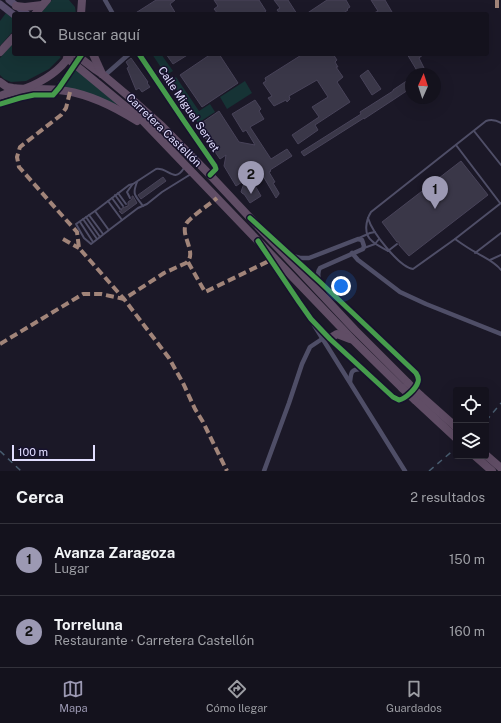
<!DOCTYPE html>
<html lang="es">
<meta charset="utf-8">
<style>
:root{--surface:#14121d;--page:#1d1b26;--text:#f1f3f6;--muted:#9d9ea4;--line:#33323b;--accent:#9c99b3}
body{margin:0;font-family:"Public Sans",sans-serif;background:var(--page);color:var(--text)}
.controls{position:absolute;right:12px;bottom:12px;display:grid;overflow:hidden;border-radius:4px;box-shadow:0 4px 16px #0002}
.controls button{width:36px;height:36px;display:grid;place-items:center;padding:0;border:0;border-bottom:1px solid var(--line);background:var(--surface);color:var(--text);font:20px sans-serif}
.compass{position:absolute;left:405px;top:68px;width:36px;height:36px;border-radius:50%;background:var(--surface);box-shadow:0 4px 16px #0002;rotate:3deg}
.scale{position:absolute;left:12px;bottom:10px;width:83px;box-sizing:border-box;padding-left:4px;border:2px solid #e2deff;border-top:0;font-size:11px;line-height:14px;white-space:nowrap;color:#e2deff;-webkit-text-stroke:3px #17122d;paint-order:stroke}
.you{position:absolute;left:341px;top:286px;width:14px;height:14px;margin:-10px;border:3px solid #fff;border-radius:50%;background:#1a73e8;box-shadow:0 0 0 6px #1a73e833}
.badge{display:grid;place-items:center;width:26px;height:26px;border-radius:50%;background:var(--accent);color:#111;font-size:13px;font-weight:700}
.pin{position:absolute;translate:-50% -33px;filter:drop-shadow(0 1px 2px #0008)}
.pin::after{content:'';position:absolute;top:21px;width:14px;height:12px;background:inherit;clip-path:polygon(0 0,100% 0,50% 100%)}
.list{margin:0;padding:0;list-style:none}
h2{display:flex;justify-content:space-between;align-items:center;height:52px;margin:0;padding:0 16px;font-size:17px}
h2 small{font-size:13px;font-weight:400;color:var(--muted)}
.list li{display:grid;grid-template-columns:26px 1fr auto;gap:12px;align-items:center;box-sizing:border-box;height:72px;padding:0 16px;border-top:1px solid var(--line)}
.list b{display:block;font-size:15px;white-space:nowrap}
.list p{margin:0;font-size:13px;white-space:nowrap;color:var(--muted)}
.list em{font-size:13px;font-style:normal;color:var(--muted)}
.icon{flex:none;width:22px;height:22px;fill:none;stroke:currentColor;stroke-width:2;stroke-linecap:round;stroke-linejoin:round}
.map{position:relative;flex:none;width:501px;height:471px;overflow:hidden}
.search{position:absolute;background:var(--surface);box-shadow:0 4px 16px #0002;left:12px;right:12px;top:12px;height:44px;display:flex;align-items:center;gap:10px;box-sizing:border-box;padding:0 14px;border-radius:4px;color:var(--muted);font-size:15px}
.sheet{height:196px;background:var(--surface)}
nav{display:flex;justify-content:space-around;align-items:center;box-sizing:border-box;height:56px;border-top:1px solid var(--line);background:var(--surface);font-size:11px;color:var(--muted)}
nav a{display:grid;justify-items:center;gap:2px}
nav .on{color:var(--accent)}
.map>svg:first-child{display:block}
</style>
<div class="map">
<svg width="501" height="471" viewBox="0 0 501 471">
<rect width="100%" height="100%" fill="#1b1827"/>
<g fill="#163335">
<path d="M 52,0 L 69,0 L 75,7 L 76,14 L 40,14 Z"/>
<path d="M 6,13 L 14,19 L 14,30 L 0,46 L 0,21 Z"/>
<path d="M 14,42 L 14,54 L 57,54 L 61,57 L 49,69 L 26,81 L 11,82 L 4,79 L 0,75 L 0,58 Z"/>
<path d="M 152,54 L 161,54 L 173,71 L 166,75 Z"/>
<path d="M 74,68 L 117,104 L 116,105 L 61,87 Z"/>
<path d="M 176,77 L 199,111 L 210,104 L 215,112 L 198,123 L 171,81 Z"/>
<path d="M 245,81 L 252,93 L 227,109 L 220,97 Z"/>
</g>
<g fill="#3a3748" stroke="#484359">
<path d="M 156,0 L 175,0 L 170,4 L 176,14 L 134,14 Z"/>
<path d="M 214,0 L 259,0 L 266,11 L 262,14 L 218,14 L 214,9 L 218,6 Z"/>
<path d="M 274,0 L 288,0 L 297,14 L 280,14 L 277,10 L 280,8 Z"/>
<path d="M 327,0 L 346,0 L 350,7 L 347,9 L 348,10 L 342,14 L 306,14 Z"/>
<path d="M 371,0 L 385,0 L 392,12 L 389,14 L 372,14 L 378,11 Z"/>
<path d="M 166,54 L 189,54 L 173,64 Z"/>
<path d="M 211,54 L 219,54 L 238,83 L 202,107 L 180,75 Z"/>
<path d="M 303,54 L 333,54 L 337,60 L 335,62 L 338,67 L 336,67 L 343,77 L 337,82 L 350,102 L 315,125 L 318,130 L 298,144 L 292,135 L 319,117 L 312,107 L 328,97 L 317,80 L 289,96 L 290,99 L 287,102 L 286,100 L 274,106 L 268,98 L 272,96 L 263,83 L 266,81 L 265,78 Z"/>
<path d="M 407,54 L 424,54 L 419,58 L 427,74 L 419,74 Z"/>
<path d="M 131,58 L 148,82 L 147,83 L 150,87 L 142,92 L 139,88 L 136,90 L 127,68 L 129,67 L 126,62 Z"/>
<path d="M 368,70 L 381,89 L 372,95 L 360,76 Z"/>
<path d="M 411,78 L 411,88 L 393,100 L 364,119 L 364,118 L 304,156 L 301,152 L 361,114 L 360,112 L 393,91 L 393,90 Z"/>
<path d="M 255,100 L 261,109 L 259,111 L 264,119 L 250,127 L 271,159 L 287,149 L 292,156 L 270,170 L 271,171 L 269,172 L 275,182 L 273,183 L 279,193 L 279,194 L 276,198 L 263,176 L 253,182 L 261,196 L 250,203 L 244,194 L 243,194 L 241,192 L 245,180 L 236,186 L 224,166 L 226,155 L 220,159 L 197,126 L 219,111 L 239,142 L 255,145 L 246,130 L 243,132 L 232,114 Z"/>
<path d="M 461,161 L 488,195 L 409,256 L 399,245 L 399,242 L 397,242 L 382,222 Z"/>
<path d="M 163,177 L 166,181 L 141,199 L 138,195 Z"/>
<path d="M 132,196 L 133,196 L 137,203 L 122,214 L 119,211 L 121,211 L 122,208 L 128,206 L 128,202 L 132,199 Z"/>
</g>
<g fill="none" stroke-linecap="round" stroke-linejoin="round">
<path stroke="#495666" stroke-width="1" stroke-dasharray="2 3" stroke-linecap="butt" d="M 58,83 L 67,71"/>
<g stroke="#4f4e67" stroke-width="2">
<path d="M 474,131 L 501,165"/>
<path d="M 456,145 L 500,203"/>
<path d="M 184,168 C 174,184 168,167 156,169 L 133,184 L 129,185 L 95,211 L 76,224 L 84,238 L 91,244 L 109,230 L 138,208 L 147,204 L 162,192 L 191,174"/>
<path d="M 137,182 C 132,195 135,195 143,206"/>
<path d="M 118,193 L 126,204"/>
<path d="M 115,195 L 123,206"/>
<path d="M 112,198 L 120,209"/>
<path d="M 130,198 L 127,192 L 132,185"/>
<path d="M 108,201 L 122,220"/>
<path d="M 95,211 L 108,229"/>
<path d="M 89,215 L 103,234"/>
<path d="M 86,217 L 100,237"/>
<path d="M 368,218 C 372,232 399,267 413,269 L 455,239 L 501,203"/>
<path d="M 83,219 L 97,239"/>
<path d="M 80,222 L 93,242"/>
<path d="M 359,238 L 370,233 L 375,232"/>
<path d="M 455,239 C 462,244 469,249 477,253 C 485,258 495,262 501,270"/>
<path d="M 364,248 L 375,244 L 379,239"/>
<path d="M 388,251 C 383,248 376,245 372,241 C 363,234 366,220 371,212 L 486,121 C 492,119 496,120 501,123"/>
<path d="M 388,251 L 397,244"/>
<path d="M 475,253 L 501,233"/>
<path d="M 490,260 L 501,255"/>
</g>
<g stroke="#4f4e67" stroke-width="4.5">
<path d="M 105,0 L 113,14"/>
<path d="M 139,54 L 184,121 L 215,166 L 216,169 L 210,175"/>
<path d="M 104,76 L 129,54"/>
<path d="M 352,253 L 358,260 L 400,292 L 426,304 L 501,334"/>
<path d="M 268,256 L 299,302 L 311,319 L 330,339 L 393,397 L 399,400 C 405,399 416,389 418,382 C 419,379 418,376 416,373 L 320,282 L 284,249"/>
<path d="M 293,256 L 300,258 L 309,258 L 358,239 L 362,240 L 364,246 L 363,249 L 320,268 C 317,272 318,276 319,280"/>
<path d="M 314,325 L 405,471"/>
<path d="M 350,382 C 351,372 351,369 362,369"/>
<path d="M 264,471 L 289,403 L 302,364 L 310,347 L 322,339"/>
</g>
<g stroke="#584e6c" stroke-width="7">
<path d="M 9,0 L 27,14"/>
<path d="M 0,4 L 14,15"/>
</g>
<g stroke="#604d65" stroke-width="8">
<path d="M 16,6 L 25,7 L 42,5"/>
<path d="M 35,14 L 47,0"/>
<path d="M 81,14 L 82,0"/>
<path d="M 0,52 L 14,37"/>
<path d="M 75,54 L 96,70 L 102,74 L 127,95 L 162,126 L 210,175 L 355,330 L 408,383"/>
<path d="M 93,54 L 102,74"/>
<path d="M 67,58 L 142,120 L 353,340 L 402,388"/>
<path d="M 0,82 L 7,87 L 13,88 C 31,90 48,88 66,91 C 91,95 115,107 137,121"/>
<path d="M 0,96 C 8,93 16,91 24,89 C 42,82 60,71 70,55"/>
<path d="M 330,339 L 332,337 L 337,334 L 350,339"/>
<path d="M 420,395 L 456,427"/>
<path d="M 415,400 L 456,438"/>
<path d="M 486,455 L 501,468"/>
<path d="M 475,456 L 492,471"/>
</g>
<g stroke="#495d70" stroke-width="1.5" stroke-dasharray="6 5" stroke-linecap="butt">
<path d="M 486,421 L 501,403"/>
<path d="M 0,451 L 21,471"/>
<path d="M 429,471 L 456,448"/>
</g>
<g stroke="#604d65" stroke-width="8">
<path d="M 408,383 L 420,395"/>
<path d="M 402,388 L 415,400"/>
</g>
<g stroke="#a18479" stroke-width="4" stroke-dasharray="8 4" stroke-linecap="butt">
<path d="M 497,0 L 497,9"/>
<path d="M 70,92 L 66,108 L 61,115 L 20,147 L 17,157 L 19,167 L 59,212 L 77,232 L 79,248 L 124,299 L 169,358 L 183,383 L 195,409 L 203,422 L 227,471"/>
<path d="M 63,239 L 79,248"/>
<path d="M 188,262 L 205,292 L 271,260"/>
<path d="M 0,344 L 83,294 L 101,294 L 124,299 L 164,273 L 186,263 C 198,253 180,236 186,224 C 189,218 210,204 217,198"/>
</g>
<g stroke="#17122d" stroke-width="8">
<g id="cycleway">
<path d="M 139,54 L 184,121 L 215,166 L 216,169 L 210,175"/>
<path d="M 0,104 L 20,98 L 34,95 L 53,95 L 59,88 L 82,54"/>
<path d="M 250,218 L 320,282 L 416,373 C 418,376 419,379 418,382 C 416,389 405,399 399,400 L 393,397 L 330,339 L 311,319 L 299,302 L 258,241"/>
</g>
</g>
<use href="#cycleway" stroke="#469c4c" stroke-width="5"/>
</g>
<g text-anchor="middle" stroke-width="3" stroke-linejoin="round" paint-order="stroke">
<g font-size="11" fill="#e2deff" stroke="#17122d">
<text transform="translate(189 109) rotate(56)" y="4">Calle Miguel Servet</text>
<text transform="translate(164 130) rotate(44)" y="4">Carretera Castellón</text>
</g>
</g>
</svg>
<div class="controls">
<button><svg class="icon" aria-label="locate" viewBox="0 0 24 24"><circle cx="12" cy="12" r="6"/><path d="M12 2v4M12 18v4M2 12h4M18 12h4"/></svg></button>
<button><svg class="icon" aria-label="layers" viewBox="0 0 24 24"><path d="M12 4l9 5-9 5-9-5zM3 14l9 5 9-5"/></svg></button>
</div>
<svg class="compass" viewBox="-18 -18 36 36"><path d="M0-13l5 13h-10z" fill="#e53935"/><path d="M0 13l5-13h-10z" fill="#9d9ea4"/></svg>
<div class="scale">100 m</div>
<div class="you"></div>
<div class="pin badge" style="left:435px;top:209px">1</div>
<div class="pin badge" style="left:251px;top:194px">2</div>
<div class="search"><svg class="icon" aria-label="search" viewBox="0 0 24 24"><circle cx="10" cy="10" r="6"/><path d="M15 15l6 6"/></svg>Buscar aquí</div>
</div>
<section class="sheet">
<h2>Cerca<small>2 resultados</small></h2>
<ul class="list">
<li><span class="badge">1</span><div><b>Avanza Zaragoza</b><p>Lugar</p></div><em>150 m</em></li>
<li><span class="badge">2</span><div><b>Torreluna</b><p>Restaurante · Carretera Castellón</p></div><em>160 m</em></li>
</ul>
</section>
<nav>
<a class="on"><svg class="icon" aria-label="map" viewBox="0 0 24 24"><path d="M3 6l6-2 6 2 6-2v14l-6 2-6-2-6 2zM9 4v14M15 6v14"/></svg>Mapa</a>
<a><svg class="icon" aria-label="directions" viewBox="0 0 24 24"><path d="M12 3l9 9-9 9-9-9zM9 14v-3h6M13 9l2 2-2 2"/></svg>Cómo llegar</a>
<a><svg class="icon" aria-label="saved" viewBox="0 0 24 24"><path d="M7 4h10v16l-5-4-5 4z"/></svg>Guardados</a>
</nav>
